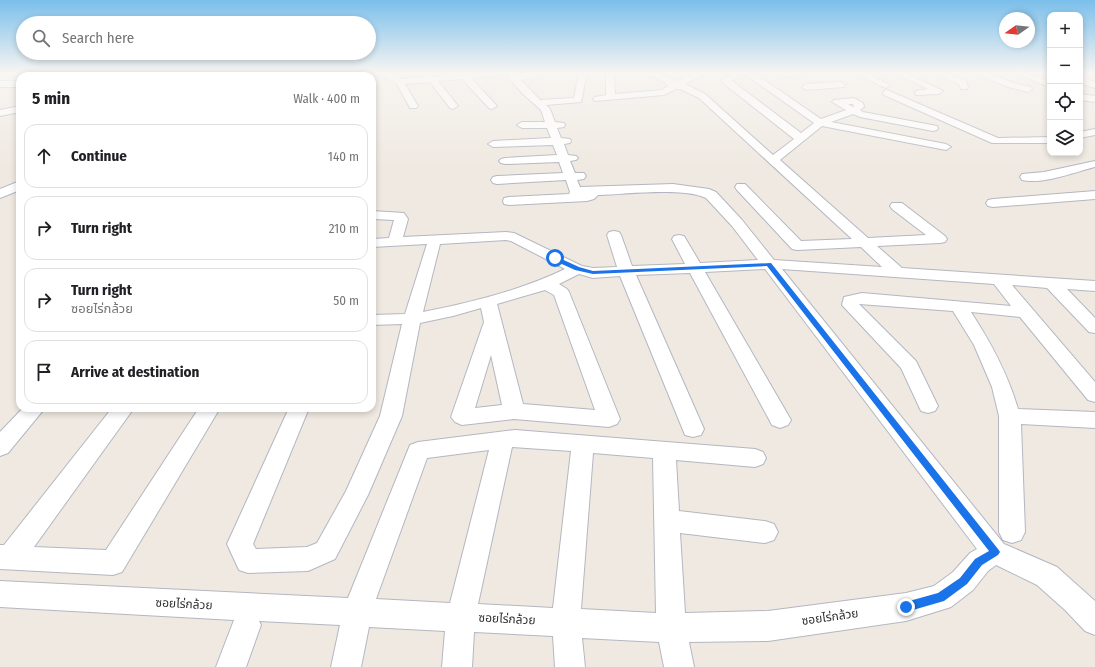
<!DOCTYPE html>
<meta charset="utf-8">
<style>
:root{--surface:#fff;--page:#f2f2f2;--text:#202124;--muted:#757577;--line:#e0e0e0}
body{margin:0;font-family:"Fira Sans Condensed","Noto Sans Thai",sans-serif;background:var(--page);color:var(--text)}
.controls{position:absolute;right:12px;top:12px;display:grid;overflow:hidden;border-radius:8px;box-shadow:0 2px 6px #0003}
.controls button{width:36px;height:36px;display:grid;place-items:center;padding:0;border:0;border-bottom:1px solid var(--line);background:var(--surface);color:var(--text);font:20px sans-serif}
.compass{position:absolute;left:999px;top:12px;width:36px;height:36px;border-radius:50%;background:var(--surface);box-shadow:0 2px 6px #0003;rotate:256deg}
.stop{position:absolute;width:12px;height:12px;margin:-9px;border:3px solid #1a73e8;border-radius:50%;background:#fff}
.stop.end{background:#1a73e8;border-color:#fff;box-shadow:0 1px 4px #0008}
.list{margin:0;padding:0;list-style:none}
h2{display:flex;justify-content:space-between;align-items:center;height:52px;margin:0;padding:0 16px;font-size:17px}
h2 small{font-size:13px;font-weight:400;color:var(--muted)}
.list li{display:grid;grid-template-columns:26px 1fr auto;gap:12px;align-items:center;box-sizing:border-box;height:64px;margin:0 8px 8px;padding:0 8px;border:1px solid var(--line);border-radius:12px}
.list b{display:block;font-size:15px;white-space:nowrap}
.list p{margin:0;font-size:13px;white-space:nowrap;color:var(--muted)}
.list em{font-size:13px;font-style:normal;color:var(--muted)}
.icon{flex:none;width:22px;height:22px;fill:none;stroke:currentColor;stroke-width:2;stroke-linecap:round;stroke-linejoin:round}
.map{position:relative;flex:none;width:1095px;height:667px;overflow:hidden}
.search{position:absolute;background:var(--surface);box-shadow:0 2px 6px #0003;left:16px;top:16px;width:360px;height:44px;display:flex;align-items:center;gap:10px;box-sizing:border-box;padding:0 14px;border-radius:22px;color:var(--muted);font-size:15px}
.panel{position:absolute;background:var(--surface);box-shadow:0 2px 6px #0003;left:16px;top:72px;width:360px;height:340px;border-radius:12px}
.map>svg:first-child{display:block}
</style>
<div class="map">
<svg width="1095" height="667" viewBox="0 0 1095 667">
<rect width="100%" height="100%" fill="#efe9e1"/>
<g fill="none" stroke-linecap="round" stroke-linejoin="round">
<g stroke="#b4b7c1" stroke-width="2">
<g id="minor">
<path d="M 30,73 L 39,73 L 36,76 L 27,76 Z"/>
<path d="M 176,73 L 190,73 L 183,76 L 168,76 Z"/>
<rect x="215" y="73" width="8" height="3"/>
<path d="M 379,73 L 389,73 L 401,79 L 424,77 L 420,74 L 421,73 L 428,73 L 434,77 L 478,73 L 506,73 L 502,75 L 471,78 L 497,106 L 492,109 L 489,108 L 462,79 L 438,81 L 458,106 L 453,109 L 450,108 L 430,82 L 405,84 L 418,106 L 416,108 L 410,108 L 397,84 Z"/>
<path d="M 508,73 L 516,73 L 517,74 L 537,73 L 536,77 L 521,80 L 540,100 L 574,98 L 579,73 L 587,73 L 581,102 L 546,105 L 550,109 L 555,122 L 564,123 L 565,125 L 564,127 L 557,128 L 561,138 L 570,139 L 571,141 L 570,143 L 564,144 L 568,155 L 576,156 L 578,158 L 576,160 L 570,161 L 575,173 L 584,173 L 586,176 L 584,179 L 577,180 L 580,187 L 673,184 L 709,189 L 716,192 L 742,220 L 774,260 L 882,267 L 861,247 L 797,250 L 792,249 L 737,190 L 735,187 L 737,184 L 745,184 L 801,241 L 852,239 L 699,98 L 680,89 L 676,89 L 664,95 L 595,101 L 593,99 L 595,97 L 606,95 L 606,73 L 614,73 L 615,94 L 662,90 L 668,86 L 666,83 L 649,75 L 648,73 L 658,73 L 677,81 L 695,73 L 705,73 L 704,75 L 686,83 L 687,85 L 705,94 L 773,155 L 794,139 L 723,83 L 722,81 L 723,79 L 735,73 L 754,73 L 821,119 L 846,110 L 832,102 L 834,100 L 854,98 L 863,103 L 864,107 L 860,110 L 863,112 L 937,126 L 938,128 L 937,130 L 933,131 L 860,117 L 853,114 L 831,122 L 946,144 L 951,147 L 946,150 L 822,126 L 780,160 L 868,238 L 926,235 L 892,209 L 890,206 L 892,203 L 902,203 L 945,236 L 947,239 L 945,242 L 940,243 L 877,246 L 902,268 L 1095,281 L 1095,291 L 1067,289 L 1095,318 L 1095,333 L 1089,332 L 1047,288 L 1012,285 L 1095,382 L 1095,402 L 1088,400 L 1020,317 L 971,312 C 991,343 1008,374 1018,409 L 1095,412 L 1095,428 L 1021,424 L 1025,532 L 1021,540 L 1012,543 L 1003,540 L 999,532 L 999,416 L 992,387 L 974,345 L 953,311 L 859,304 L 916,361 L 938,406 L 935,411 L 928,413 L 921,411 L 901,368 L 842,305 L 844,297 L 862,293 L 1011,306 L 994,284 L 782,269 L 1004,544 L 1057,567 L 1095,601 L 1095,635 L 1085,631 L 1065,610 L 1037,585 L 996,565 L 988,571 L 973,590 L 951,607 L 906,621 L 768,641 L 689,642 L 694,667 L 664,667 L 659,642 L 582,638 L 585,667 L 555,667 L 553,636 L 474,632 L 472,667 L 442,667 L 445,631 L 369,627 L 361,667 L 331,667 L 340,625 L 259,621 L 261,625 L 246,667 L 216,667 L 234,620 L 0,607 L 0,581 L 348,598 L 410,445 L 418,442 L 515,430 L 755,449 L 763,452 L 766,458 L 763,464 L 755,467 L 676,460 L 679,511 L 765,521 L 774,524 L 778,532 L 774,540 L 765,543 L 680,533 L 685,613 L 768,611 L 906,593 L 934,586 L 953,572 L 970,553 L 977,549 L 765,269 L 705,272 L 791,420 L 788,425 L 780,428 L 772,425 L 690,273 L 636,275 L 704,429 L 701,435 L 693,437 L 685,435 L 620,276 L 593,278 L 579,274 L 559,284 L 567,289 L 569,292 L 620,419 L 617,424 L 609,427 L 514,419 L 462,425 L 455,422 L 451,417 L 484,322 L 481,308 L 453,316 L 420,323 L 402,416 L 368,495 L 335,559 L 308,571 L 248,573 L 239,570 L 227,544 L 289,408 L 309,408 L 253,544 L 256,549 L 307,547 L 317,543 L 346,491 L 380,416 L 402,324 L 372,325 L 372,315 L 405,314 L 427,244 L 372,247 L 372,239 L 389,238 L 394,220 L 372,219 L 372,211 L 404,213 L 408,219 L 403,237 L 506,232 L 514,233 L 582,266 L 593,268 L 617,267 L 607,235 L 609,232 L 614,231 L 619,232 L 621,235 L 632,266 L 685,264 L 672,239 L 674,236 L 679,235 L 684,236 L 700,263 L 758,260 L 732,226 L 706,198 C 685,187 624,194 598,195 L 594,199 L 587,201 L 509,205 L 504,204 L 503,201 L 504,198 L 509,197 L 569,194 L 570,192 L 566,180 L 497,184 L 493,183 L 491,180 L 493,177 L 497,176 L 563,173 L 559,162 L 505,164 L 501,163 L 499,161 L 501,159 L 505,158 L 557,155 L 553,145 L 493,147 L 488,144 L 493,141 L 551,138 L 547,128 L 522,128 L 517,125 L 522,122 L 545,122 L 541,110 L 523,94 L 508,77 ZM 745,73 L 746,75 L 814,123 L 801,133 L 732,81 ZM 848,104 L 853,104 L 854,106 L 853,107 ZM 506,240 L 511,241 L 565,269 C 522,290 470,303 423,312 L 440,244 ZM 545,290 L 554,295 L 595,410 L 523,404 L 497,304 ZM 491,355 L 502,405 L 475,408 ZM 512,447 L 571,451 L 553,608 L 478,604 ZM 489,450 L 450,603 L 376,599 L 427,458 ZM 593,453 L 653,458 L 656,613 L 581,609 Z"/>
<path d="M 779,73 L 803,73 C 798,77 784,77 779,73 Z"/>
<path d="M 856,73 L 866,73 L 890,85 L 886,88 L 883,87 Z"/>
<path d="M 895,73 L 905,73 L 943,91 L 939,94 L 916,95 L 915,93 L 916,91 L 928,89 Z"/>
<path d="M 934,73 L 944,73 L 966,81 L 968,87 L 967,89 L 961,89 L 959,84 Z"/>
<path d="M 975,73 L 986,73 L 1014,83 L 1031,87 L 1032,89 L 1028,92 L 1008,87 Z"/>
<path d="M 1014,73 L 1025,73 L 1050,81 L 1050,87 Z"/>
<path d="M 1080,77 L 1095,82 L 1095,88 L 1080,83 Z"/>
<rect x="0" y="81" width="20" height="6"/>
<path d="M 841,82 L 845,85 L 844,87 L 806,90 L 802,87 L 806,84 Z"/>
<path d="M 887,90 L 998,138 L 1050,137 L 1050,143 L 992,143 L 884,95 L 883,93 L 884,91 Z"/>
<path d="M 1080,94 L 1095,96 L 1095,102 L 1080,100 Z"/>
<path d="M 20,106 L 20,112 L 0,116 L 0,110 Z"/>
<path d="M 1095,129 L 1095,135 L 1080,138 L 1080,132 Z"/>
<path d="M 1095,161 L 1095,167 C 1075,172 1042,185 1022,180 L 1020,177 L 1022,174 L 1044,172 Z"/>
<path d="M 20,181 L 20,190 L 0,198 L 0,189 Z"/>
<path d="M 1095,191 L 1095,199 L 993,207 L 988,206 L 986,203 L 988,200 L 993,199 Z"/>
<path d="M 23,408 L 45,408 L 8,453 L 0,456 L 0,432 Z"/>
<path d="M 112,408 L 134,408 L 34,547 L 106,550 L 199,408 L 220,408 L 122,572 L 113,575 L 0,569 L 0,545 L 4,545 Z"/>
</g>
</g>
<use href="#minor" fill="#fff" fill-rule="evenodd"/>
</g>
<linearGradient id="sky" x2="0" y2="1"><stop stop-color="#7abfeb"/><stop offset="0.44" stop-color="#f8f5f2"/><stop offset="1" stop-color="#f8f5f2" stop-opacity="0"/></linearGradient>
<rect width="1095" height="166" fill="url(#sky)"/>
<path fill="#1a73e8" d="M 553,257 L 557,257 L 579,267 L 593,271 L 771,263 L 998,549 L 1000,552 L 998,555 L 982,565 L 967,584 L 944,601 L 906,612 L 902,610 L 901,607 L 902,603 L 938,593 L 960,578 L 975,559 L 989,551 L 767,266 L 593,274 L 575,270 L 553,260 Z"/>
<g text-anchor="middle" stroke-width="4" stroke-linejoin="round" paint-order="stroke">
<g font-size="12" fill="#2e2e2e" stroke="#fff">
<text transform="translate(184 604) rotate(3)" y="4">ซอยไร่กล้วย</text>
<text transform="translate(830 617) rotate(-8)" y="4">ซอยไร่กล้วย</text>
<text transform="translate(507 619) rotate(3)" y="4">ซอยไร่กล้วย</text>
</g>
</g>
</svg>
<div class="controls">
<button>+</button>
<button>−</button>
<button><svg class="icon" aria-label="locate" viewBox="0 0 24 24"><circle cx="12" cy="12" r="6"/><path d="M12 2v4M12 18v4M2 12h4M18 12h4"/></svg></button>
<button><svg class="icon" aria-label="layers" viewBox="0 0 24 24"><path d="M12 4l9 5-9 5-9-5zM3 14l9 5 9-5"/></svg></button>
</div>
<svg class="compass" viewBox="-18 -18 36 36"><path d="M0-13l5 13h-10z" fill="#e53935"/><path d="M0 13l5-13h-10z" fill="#757577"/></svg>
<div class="stop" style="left:555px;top:258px"></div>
<div class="stop end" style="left:906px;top:607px"></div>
<div class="search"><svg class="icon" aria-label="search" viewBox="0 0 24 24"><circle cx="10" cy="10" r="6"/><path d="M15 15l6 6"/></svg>Search here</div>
<section class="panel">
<h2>5 min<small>Walk · 400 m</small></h2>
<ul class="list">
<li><svg class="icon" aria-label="ahead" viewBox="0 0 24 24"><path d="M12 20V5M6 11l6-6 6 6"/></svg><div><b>Continue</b></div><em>140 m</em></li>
<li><svg class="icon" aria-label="right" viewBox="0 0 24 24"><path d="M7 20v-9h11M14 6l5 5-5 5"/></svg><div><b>Turn right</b></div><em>210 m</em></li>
<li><svg class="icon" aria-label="right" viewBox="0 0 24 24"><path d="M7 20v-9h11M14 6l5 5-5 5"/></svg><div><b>Turn right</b><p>ซอยไร่กล้วย</p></div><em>50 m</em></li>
<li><svg class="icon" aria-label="arrive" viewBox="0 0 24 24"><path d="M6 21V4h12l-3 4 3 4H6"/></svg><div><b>Arrive at destination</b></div></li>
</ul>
</section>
</div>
